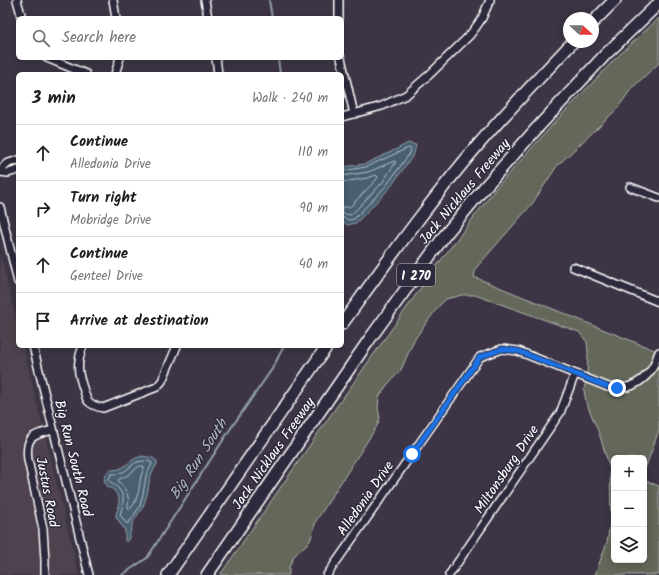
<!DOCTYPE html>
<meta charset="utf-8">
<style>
:root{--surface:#fff;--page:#f2f2f2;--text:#202124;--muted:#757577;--line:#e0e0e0}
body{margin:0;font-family:Kalam,sans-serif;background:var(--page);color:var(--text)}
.controls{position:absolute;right:12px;bottom:12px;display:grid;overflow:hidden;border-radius:6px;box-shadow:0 2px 10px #0003}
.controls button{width:36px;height:36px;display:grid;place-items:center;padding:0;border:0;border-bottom:1px solid var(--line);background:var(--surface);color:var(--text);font:20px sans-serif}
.compass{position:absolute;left:563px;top:12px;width:36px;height:36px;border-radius:50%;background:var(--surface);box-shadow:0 2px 10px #0003;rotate:111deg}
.stop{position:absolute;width:12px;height:12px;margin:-9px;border:3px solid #1a73e8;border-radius:50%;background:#fff}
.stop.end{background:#1a73e8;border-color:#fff;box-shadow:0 1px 4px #0008}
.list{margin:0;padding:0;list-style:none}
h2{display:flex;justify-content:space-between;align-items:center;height:52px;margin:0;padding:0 16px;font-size:17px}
h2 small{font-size:13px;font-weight:400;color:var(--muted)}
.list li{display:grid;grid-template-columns:26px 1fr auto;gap:12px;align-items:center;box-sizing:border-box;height:56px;padding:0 16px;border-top:1px solid var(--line)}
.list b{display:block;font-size:15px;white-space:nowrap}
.list p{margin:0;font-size:13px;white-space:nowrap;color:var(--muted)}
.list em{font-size:13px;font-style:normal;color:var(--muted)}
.icon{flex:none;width:22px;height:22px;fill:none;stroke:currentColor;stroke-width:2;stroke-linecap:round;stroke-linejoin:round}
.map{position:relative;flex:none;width:659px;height:575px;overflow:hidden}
.search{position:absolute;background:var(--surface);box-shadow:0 2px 10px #0003;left:16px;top:16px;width:328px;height:44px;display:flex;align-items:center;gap:10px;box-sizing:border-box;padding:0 14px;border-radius:6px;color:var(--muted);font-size:15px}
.panel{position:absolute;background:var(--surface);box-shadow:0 2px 10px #0003;left:16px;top:72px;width:328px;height:276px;border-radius:6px}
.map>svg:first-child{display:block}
</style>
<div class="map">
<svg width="659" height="575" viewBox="0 0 659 575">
<rect width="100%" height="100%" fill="#3d3545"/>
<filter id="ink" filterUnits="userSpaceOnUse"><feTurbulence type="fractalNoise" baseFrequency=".025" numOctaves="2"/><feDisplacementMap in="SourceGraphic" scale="8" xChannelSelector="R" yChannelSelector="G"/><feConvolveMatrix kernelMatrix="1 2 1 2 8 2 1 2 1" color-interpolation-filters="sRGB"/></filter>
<g filter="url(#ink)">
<path fill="#4e424e" d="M 0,253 L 18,326 L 18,346 L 23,346 L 79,575 L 0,575 Z"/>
<path fill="#64685a" stroke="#b2b4ac" d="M 659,18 L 659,63 L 632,88 L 617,109 L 557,166 L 532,204 L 476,268 L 474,277 L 659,352 L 659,430 L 644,472 L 644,458 L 614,458 L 614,560 L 644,560 L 644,480 L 659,486 L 659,575 L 595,575 L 607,542 L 611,517 L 610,469 L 599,433 L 586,402 L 584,390 L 587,375 L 588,353 L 587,342 L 579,332 L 475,295 L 462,295 L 446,299 L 438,307 L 414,340 L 401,370 L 387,385 L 379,397 L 378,408 L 380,418 L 377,426 L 316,521 L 310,541 L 294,556 L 289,567 L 289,575 L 220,575 L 330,416 L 432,272 L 496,188 L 555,122 L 613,61 Z"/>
<g fill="#496172" stroke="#92a0aa">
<path d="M 408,143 L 416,145 L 414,154 L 389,189 L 356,223 L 347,225 L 342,221 L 342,167 L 365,164 L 397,149 Z"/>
<path d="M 142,456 L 153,458 L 157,461 L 157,464 L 150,477 L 147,495 L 143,507 L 133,522 L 128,541 L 125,541 L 125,530 L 116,517 L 116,514 L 119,506 L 119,498 L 114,490 L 108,487 L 104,481 L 106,474 L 109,470 C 123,470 122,467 133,460 C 135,458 139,457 142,456 Z"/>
</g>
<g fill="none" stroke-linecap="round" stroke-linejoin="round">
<g stroke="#b6c0c7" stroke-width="1">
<path d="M 342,171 L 366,167 L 408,148 L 411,149 L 410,153 L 386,186 L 354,219 L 348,220 L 345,218 L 342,218"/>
<path d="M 342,176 L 368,172 L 394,161 L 396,162 L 382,183 L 352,214 L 350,215 L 342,213"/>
<path d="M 342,182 L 368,178 L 376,175 L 378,177 L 377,179 L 350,207 L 342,207"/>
<path d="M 142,461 L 151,462 L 152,464 L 146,476 L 143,494 L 140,506 L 129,523 L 126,523 L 120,515 C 123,504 126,497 118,488 C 114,484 111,484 109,479 L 111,474 L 117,474 L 125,471 L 135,463 Z"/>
<path d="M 142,466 L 144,467 C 144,470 142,472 141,476 C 139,487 139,498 131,508 L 129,509 L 128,507 C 128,504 129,500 128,497 C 127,490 121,485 118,480 L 128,475 L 138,467 Z"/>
</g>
<g stroke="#92a0aa" stroke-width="2">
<path d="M 269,0 L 272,18"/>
<path d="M 278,58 L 280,74"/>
<path d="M 122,575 L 147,558 L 229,431 L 272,369 L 284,346"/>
</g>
<g stroke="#fff" stroke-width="10">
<g id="minor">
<path d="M 17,0 L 22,18"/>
<path d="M 113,0 L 116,18"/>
<path d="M 205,0 L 208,18"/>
<path d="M 339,0 L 339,18"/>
<path d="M 47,58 L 86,74"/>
<path d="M 216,58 L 218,74"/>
<path d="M 341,58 L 354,114"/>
<path d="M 115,74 L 120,58"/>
<path d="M 342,117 L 382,106 L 406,95 L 429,75 L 469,36 L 476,27 L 482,18 L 490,0"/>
<path d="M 0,171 L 6,164 L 18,160"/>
<path d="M 0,172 L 8,173 L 18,170"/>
<path d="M 630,187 L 659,198"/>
<path d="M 0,207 L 18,282"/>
<path d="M 573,267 L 659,302"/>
<path d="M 33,346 L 89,575"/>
<path d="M 83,346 C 74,369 80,378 87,400 C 91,405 97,407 103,408 L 157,387 L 162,381 L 177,346"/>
<path d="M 45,575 L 45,560 L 43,529 L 28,460 C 25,436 33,435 53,430"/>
<path d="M 327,575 L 480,357 L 502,349 L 518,351 L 608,387 C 614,387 621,388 628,387 C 638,384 648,376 653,367 C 655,363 657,357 659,352"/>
<path d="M 449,575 L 560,413 L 575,374"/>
</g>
</g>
<g stroke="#fff" stroke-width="14">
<g id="highway">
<path d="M 593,22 L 615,0"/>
<path d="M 342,324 C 386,263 429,202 478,145 C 508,110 541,76 573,42"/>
<path d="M 168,575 L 327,346"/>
<path d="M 207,575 L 369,340 L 445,235 L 484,188 L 538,127 L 605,55 L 659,3"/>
</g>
</g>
<use href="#minor" stroke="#2f2a3d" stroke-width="7"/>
<use href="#highway" stroke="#2f2a3d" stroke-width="11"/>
</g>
</g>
<g fill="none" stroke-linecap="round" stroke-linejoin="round" filter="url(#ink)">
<path stroke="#1a73e8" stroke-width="5" d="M 412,454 L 480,357 L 502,349 L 518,351 L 608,387 L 617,388"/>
</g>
<g text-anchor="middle" stroke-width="3" stroke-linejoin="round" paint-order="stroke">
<rect fill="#2f2a3d" stroke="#c1bfc5" stroke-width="1" x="397" y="264" width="38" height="22" rx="3"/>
<g font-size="13" font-weight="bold" fill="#fff">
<text x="416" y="280">I 270</text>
</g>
<g font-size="14" fill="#fff" stroke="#2f2a3d">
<text transform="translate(464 191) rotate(-50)" y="5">Jack Nicklaus Freeway</text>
<text transform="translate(273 453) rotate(-55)" y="5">Jack Nicklaus Freeway</text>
<text transform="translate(74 458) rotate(76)" y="5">Big Run South Road</text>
<text transform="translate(506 469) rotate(-56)" y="5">Miltonsburg Drive</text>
<text transform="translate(48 492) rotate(79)" y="5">Justus Road</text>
<text transform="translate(365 498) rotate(-55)" y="5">Alledonia Drive</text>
</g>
<g font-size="15" font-style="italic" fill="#adb8c0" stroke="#2f2a3d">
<text transform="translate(198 459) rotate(-57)" y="5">Big Run South</text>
</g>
</g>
</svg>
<div class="controls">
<button>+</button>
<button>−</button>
<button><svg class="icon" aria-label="layers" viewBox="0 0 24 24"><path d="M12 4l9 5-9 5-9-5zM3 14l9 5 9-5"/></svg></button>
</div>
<svg class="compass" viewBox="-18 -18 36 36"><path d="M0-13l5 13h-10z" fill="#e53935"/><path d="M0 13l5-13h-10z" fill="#757577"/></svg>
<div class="stop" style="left:412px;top:454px"></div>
<div class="stop end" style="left:617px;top:388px"></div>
<div class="search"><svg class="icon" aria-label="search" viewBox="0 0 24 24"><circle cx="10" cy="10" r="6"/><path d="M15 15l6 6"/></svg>Search here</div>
<section class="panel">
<h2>3 min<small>Walk · 240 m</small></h2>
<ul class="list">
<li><svg class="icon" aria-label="ahead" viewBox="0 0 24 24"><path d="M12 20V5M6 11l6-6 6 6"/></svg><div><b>Continue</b><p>Alledonia Drive</p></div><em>110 m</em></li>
<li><svg class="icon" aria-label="right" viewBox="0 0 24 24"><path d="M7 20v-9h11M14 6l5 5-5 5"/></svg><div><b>Turn right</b><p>Mobridge Drive</p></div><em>90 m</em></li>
<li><svg class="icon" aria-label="ahead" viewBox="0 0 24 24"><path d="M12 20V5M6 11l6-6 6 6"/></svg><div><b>Continue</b><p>Genteel Drive</p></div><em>40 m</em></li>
<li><svg class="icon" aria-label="arrive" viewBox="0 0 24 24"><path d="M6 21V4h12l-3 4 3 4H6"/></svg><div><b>Arrive at destination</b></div></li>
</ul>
</section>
</div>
